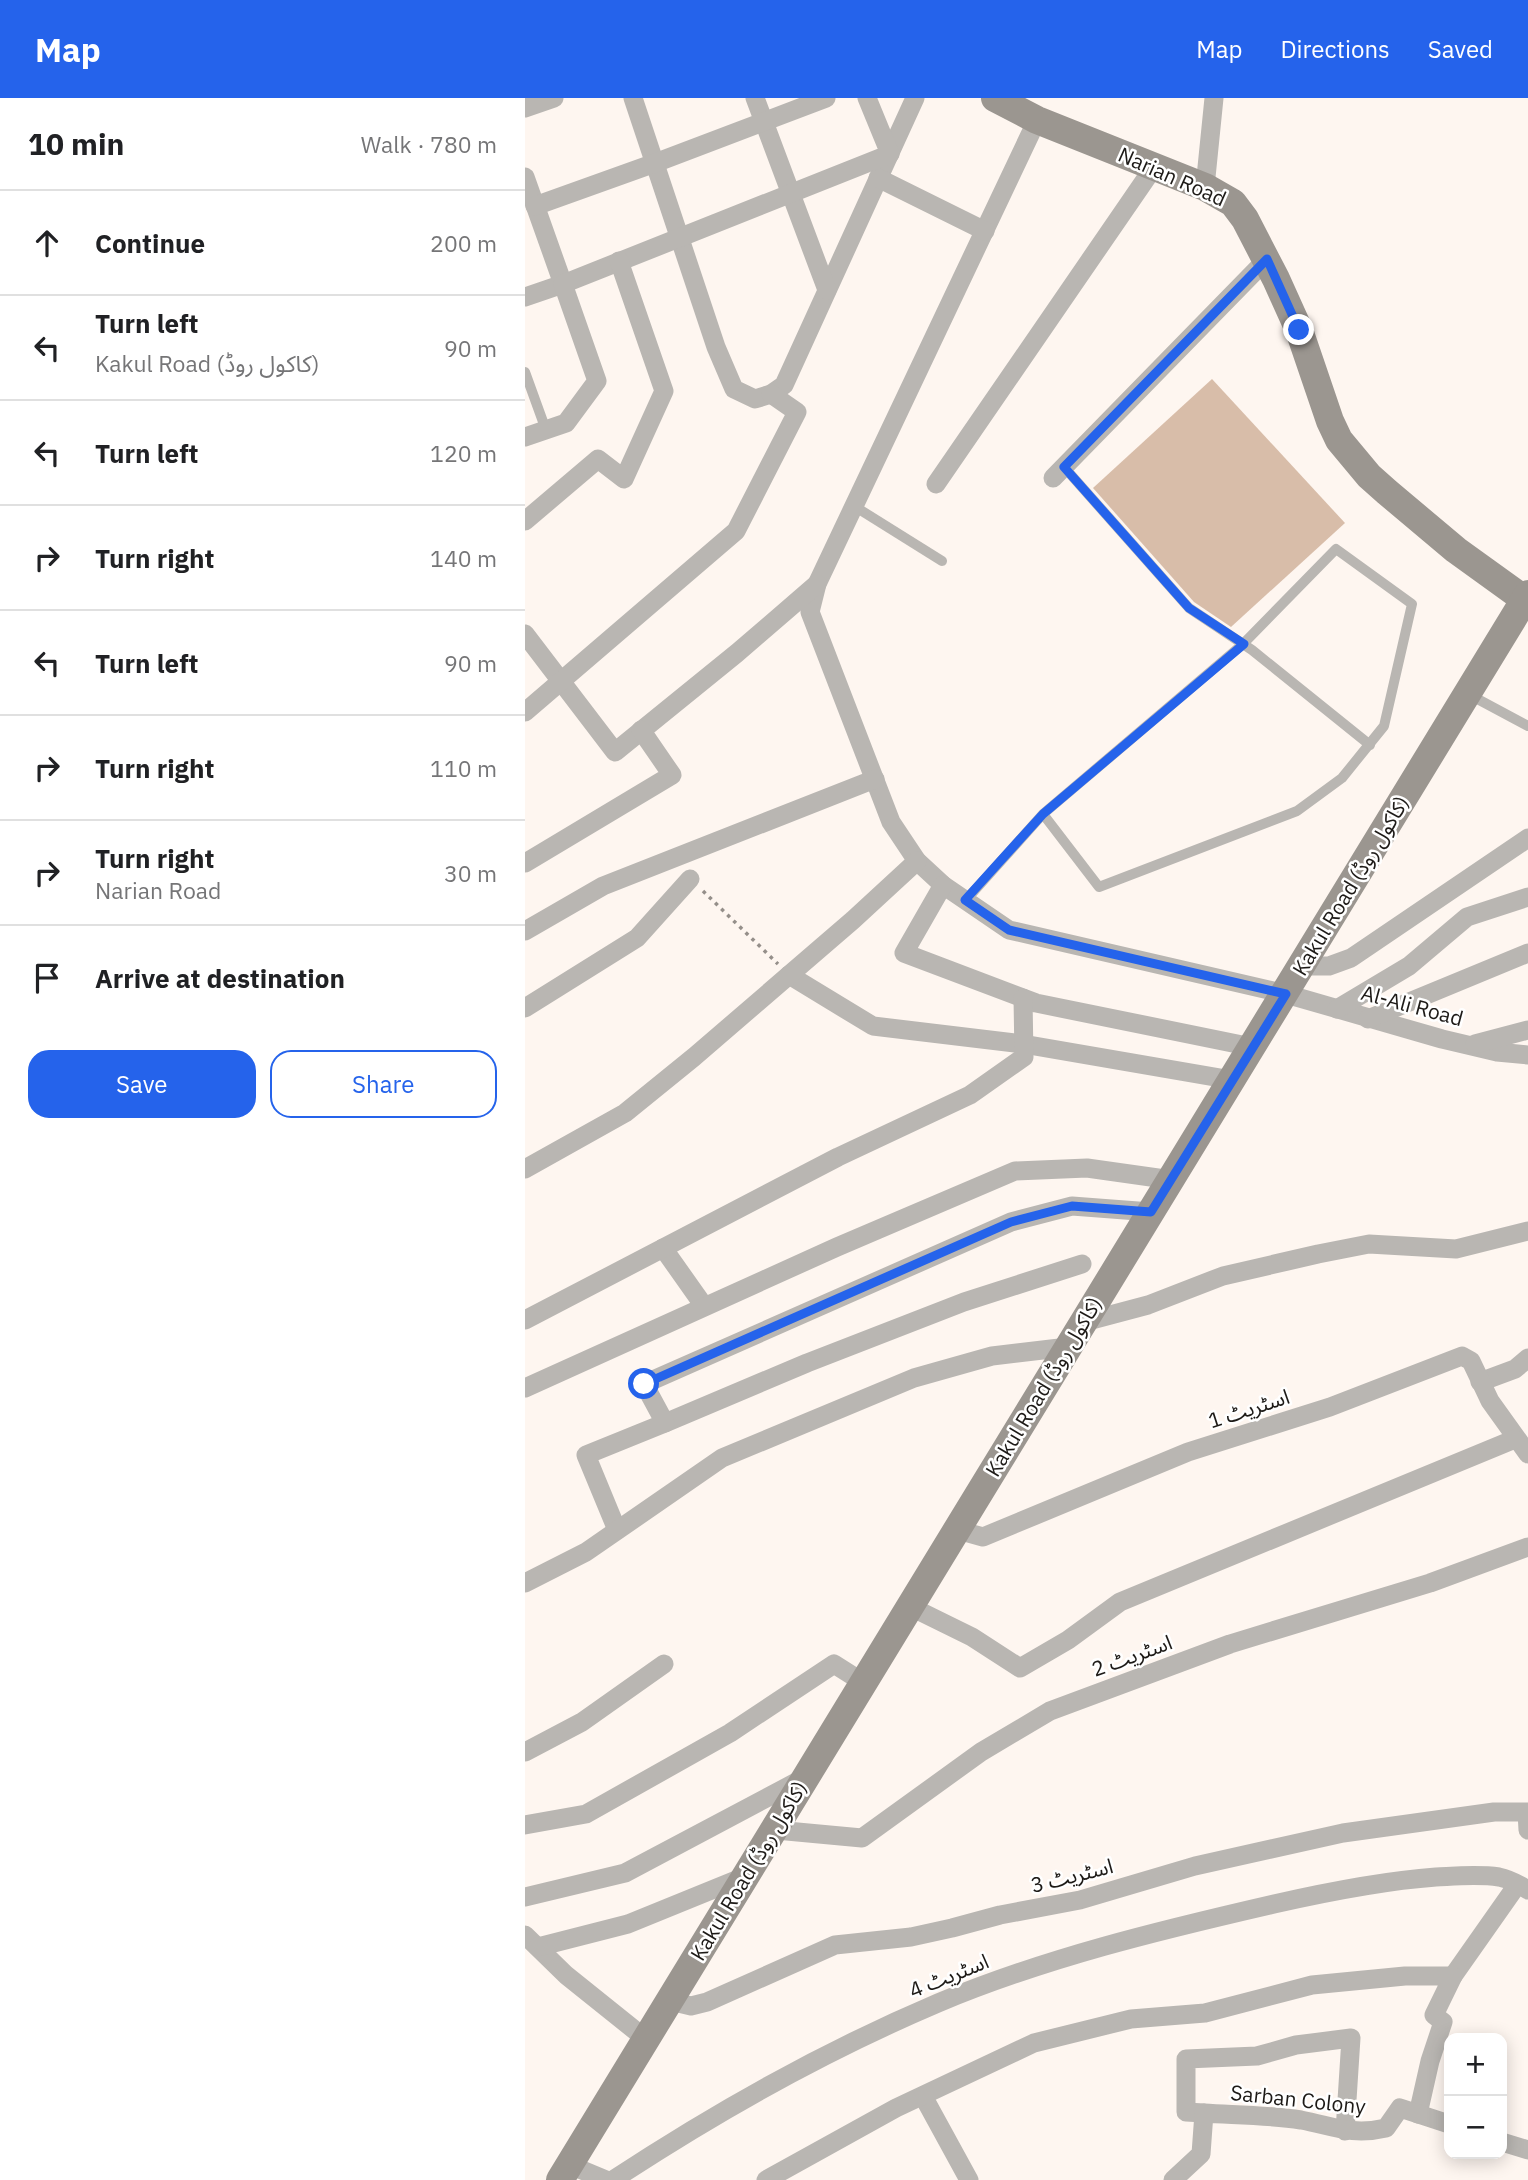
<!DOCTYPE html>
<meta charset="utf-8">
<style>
:root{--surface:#fff;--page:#f2f2f2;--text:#202124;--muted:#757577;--line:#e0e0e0;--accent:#2563eb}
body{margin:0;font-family:"IBM Plex Sans","Noto Sans Arabic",sans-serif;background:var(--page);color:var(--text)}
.controls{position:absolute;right:21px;bottom:21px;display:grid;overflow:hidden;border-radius:14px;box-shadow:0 4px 18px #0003}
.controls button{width:63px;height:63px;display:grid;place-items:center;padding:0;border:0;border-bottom:2px solid var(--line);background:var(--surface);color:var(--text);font:35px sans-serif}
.stop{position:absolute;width:21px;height:21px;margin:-16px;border:5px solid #2563eb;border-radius:50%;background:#fff}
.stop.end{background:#2563eb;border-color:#fff;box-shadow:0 2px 7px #0008}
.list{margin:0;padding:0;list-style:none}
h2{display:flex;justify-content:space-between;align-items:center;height:91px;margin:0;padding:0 28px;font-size:30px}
h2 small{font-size:23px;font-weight:400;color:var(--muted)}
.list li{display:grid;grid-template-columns:46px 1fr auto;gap:21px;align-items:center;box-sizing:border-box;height:105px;padding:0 28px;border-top:2px solid var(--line)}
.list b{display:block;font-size:26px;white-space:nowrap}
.list p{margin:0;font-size:23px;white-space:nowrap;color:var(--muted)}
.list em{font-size:23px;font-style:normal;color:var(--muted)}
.actions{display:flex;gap:14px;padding:21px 28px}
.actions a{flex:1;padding:16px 0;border:2px solid var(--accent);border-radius:21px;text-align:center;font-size:24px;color:var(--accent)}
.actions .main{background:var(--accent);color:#fff}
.icon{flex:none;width:38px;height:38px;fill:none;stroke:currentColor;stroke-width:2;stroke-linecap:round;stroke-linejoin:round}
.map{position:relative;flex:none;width:1003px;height:2082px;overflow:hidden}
header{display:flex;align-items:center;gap:42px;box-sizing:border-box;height:98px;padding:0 35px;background:var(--accent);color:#fff}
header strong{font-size:33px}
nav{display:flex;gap:38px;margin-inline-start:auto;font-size:24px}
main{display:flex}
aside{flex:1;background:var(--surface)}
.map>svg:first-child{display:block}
</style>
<header>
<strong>Map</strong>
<nav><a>Map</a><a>Directions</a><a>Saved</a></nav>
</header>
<main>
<aside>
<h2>10 min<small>Walk · 780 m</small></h2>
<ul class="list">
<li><svg class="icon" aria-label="ahead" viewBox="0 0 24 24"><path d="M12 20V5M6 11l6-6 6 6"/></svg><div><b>Continue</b></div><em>200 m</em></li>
<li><svg class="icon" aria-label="left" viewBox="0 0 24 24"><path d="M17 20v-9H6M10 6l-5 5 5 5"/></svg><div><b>Turn left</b><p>Kakul Road (کاکول روڈ)</p></div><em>90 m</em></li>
<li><svg class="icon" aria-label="left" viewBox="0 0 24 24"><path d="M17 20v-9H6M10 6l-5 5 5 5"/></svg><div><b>Turn left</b></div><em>120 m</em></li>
<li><svg class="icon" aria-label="right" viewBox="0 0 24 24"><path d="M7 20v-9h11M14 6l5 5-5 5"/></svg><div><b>Turn right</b></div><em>140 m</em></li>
<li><svg class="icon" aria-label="left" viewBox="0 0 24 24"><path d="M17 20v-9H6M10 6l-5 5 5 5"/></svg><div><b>Turn left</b></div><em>90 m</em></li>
<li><svg class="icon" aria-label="right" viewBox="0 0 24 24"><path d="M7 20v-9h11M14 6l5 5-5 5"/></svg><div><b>Turn right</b></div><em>110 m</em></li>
<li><svg class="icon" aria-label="right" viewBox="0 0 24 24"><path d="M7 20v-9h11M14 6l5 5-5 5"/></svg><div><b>Turn right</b><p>Narian Road</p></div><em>30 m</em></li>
<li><svg class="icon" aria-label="arrive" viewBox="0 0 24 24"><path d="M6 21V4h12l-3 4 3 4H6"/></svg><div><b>Arrive at destination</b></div></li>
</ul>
<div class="actions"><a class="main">Save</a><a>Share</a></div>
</aside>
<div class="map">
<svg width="1003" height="2082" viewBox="0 0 1003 2082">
<rect width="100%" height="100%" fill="#fef6f0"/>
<path fill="#d8bda9" d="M 687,281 L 820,425 L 706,529 L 669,504 L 568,390 Z"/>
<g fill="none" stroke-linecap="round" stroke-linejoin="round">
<path stroke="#958f8a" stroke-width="3.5" stroke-dasharray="3.5 5" stroke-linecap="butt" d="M 178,793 L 253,866"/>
<g stroke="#b9b6b2" stroke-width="10">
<path d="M 0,274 L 21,332"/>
<path d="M 539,369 L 664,510 L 727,552 L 845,647"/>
<path d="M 329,408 L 417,463"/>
<path d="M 945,597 L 1003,628"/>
<path d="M 441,802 L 518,716 L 574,789 L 772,713 L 817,680 L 859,628 L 887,506 L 811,451 L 718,546 L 518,716"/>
</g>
<g stroke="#b9b6b2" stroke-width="19">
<path d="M 108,0 L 191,249 L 209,291 L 230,301 L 246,296 L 259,287 L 390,0"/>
<path d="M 230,0 L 302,192"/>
<path d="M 0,10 L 29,0"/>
<path d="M 512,22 L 292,486 L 285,514 L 366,724 L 392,763 L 418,787 L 484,832 L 761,896 L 917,941 L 972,954 L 1003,957"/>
<path d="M 0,79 L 38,186 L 0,199"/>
<path d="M 353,80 L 460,133"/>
<path d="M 680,89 L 689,0"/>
<path d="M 10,108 L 130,65 L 301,0"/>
<path d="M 0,339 L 41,325 L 72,283 L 38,186 L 365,56 L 342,0"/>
<path d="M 528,380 L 742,161"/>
<path d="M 411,386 L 629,69"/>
<path d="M 0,423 L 73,361 L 99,381 L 139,293 L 94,163"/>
<path d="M 0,536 L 90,654 L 212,555 L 292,486"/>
<path d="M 0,614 L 211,433 L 272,314 L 246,296"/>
<path d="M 0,765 L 147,677 L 116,632"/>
<path d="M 418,787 L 379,855 L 511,905 L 727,949"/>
<path d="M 0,833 L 78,788 L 350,681"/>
<path d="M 778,868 L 804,868 L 826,860 L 1003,740"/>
<path d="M 264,877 L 348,928 L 498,946 L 707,982"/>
<path d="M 0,910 L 112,840 L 165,781"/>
<path d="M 812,911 L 884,868 L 942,819 L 1003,799"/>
<path d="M 843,921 L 1003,855"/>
<path d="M 950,946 L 1003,932"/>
<path d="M 0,1071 L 100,1015 L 169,959 L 328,822 L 392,763"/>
<path d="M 138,1150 L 179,1208"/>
<path d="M 0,1222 L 313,1059 L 445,997 L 499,959 L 498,900"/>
<path d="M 559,1224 L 623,1207 L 698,1178 L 793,1156 L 844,1146 L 931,1151 L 1003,1133"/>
<path d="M 955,1284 L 990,1271 L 1003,1260"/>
<path d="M 0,1290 L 312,1149 L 490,1073 L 562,1070 L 647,1082"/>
<path d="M 140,1325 L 282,1265 L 439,1204 L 557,1166"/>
<path d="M 92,1432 L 61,1357 L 140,1325 L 119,1286 L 486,1124 L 547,1108 L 626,1114"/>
<path d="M 433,1432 L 458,1439 L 663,1354 L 805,1309 L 937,1258 L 946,1263 L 965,1303 L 1003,1356"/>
<path d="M 0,1485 L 61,1454 L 197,1360 L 389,1280 L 467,1258 L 543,1249"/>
<path d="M 386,1509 L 447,1539 L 495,1570 L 543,1542 L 595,1504 L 990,1341"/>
<path d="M 0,1654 L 57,1624 L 139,1566"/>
<path d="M 0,1727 L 61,1716 L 205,1635 L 309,1566 L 339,1585"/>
<path d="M 251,1732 L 337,1740 L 456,1654 L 525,1613 L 705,1546 L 905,1485 L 1003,1449"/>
<path d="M 0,1799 L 100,1775 L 279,1680"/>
<path d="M 0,1837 L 41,1877 L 122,1942"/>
<path d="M 13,1849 L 103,1826 L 221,1778"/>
<path d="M 928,1878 L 992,1787"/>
<path d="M 145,1903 L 166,1908 L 182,1904 L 310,1847 L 386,1839 L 427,1830 L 475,1817 L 555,1802 L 670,1768 L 818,1735 L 969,1714 L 1002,1714 L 1003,1732"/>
<path d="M 398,1998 L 444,2082"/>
<path d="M 679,2015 L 661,2014 L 661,1961 L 732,1958 L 771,1947 L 826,1940 L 820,2033"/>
<path d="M 977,2044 L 1003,2052"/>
<path d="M 45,2067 L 81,2082"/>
<path d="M 88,2082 C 191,2014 300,1953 413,1905 C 520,1860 636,1832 749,1806 C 802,1794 856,1783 911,1779 C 932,1778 953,1776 974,1779 C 984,1781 995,1787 1003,1792"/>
<path d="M 241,2082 L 371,2010 L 509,1945 L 606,1921 L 680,1915 L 787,1887 L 880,1878 L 928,1878 L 909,1917 L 918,1924 L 905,1963 L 893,2016"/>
<path d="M 648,2082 L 676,2056 L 679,2015 C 711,2017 744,2017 776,2022 C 808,2028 827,2038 861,2030 L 875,2010 L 924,2026"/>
</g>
<g stroke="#9b9690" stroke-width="28">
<path d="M 470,0 L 512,22 L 680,89 L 708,105 L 720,121 L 751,181 L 774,232 L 805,323 L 814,342 L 844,378 L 862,394 L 931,452 L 1003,504"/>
<path d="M 35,2082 L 1003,496"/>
</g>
</g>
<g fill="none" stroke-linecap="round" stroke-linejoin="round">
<path stroke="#2563eb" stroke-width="9" d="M 119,1286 L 486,1124 L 547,1108 L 626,1114 L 761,896 L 484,832 L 440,802 L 518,716 L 719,546 L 664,510 L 539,369 L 742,161 L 774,232"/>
</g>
<g text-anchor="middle" stroke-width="5" stroke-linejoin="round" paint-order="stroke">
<g font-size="21" fill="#1d1a17" stroke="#fff">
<text transform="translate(647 79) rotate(24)" y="7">Narian Road</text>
<text transform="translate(826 788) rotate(-59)" y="7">Kakul Road (کاکول روڈ)</text>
<text transform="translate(887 908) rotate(15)" y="7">Al-Ali Road</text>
<text transform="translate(519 1289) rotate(-59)" y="7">Kakul Road (کاکول روڈ)</text>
<text transform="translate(724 1311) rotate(-18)" y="7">اسٹریٹ 1</text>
<text transform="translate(607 1558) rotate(-20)" y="7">اسٹریٹ 2</text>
<text transform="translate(224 1773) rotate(-59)" y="7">Kakul Road (کاکول روڈ)</text>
<text transform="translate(547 1778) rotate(-14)" y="7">اسٹریٹ 3</text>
<text transform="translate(424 1878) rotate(-22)" y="7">اسٹریٹ 4</text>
<text transform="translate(773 2002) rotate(6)" y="7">Sarban Colony</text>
</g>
</g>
</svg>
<div class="controls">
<button>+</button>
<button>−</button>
</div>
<div class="stop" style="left:119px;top:1286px"></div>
<div class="stop end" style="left:774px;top:232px"></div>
</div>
</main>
